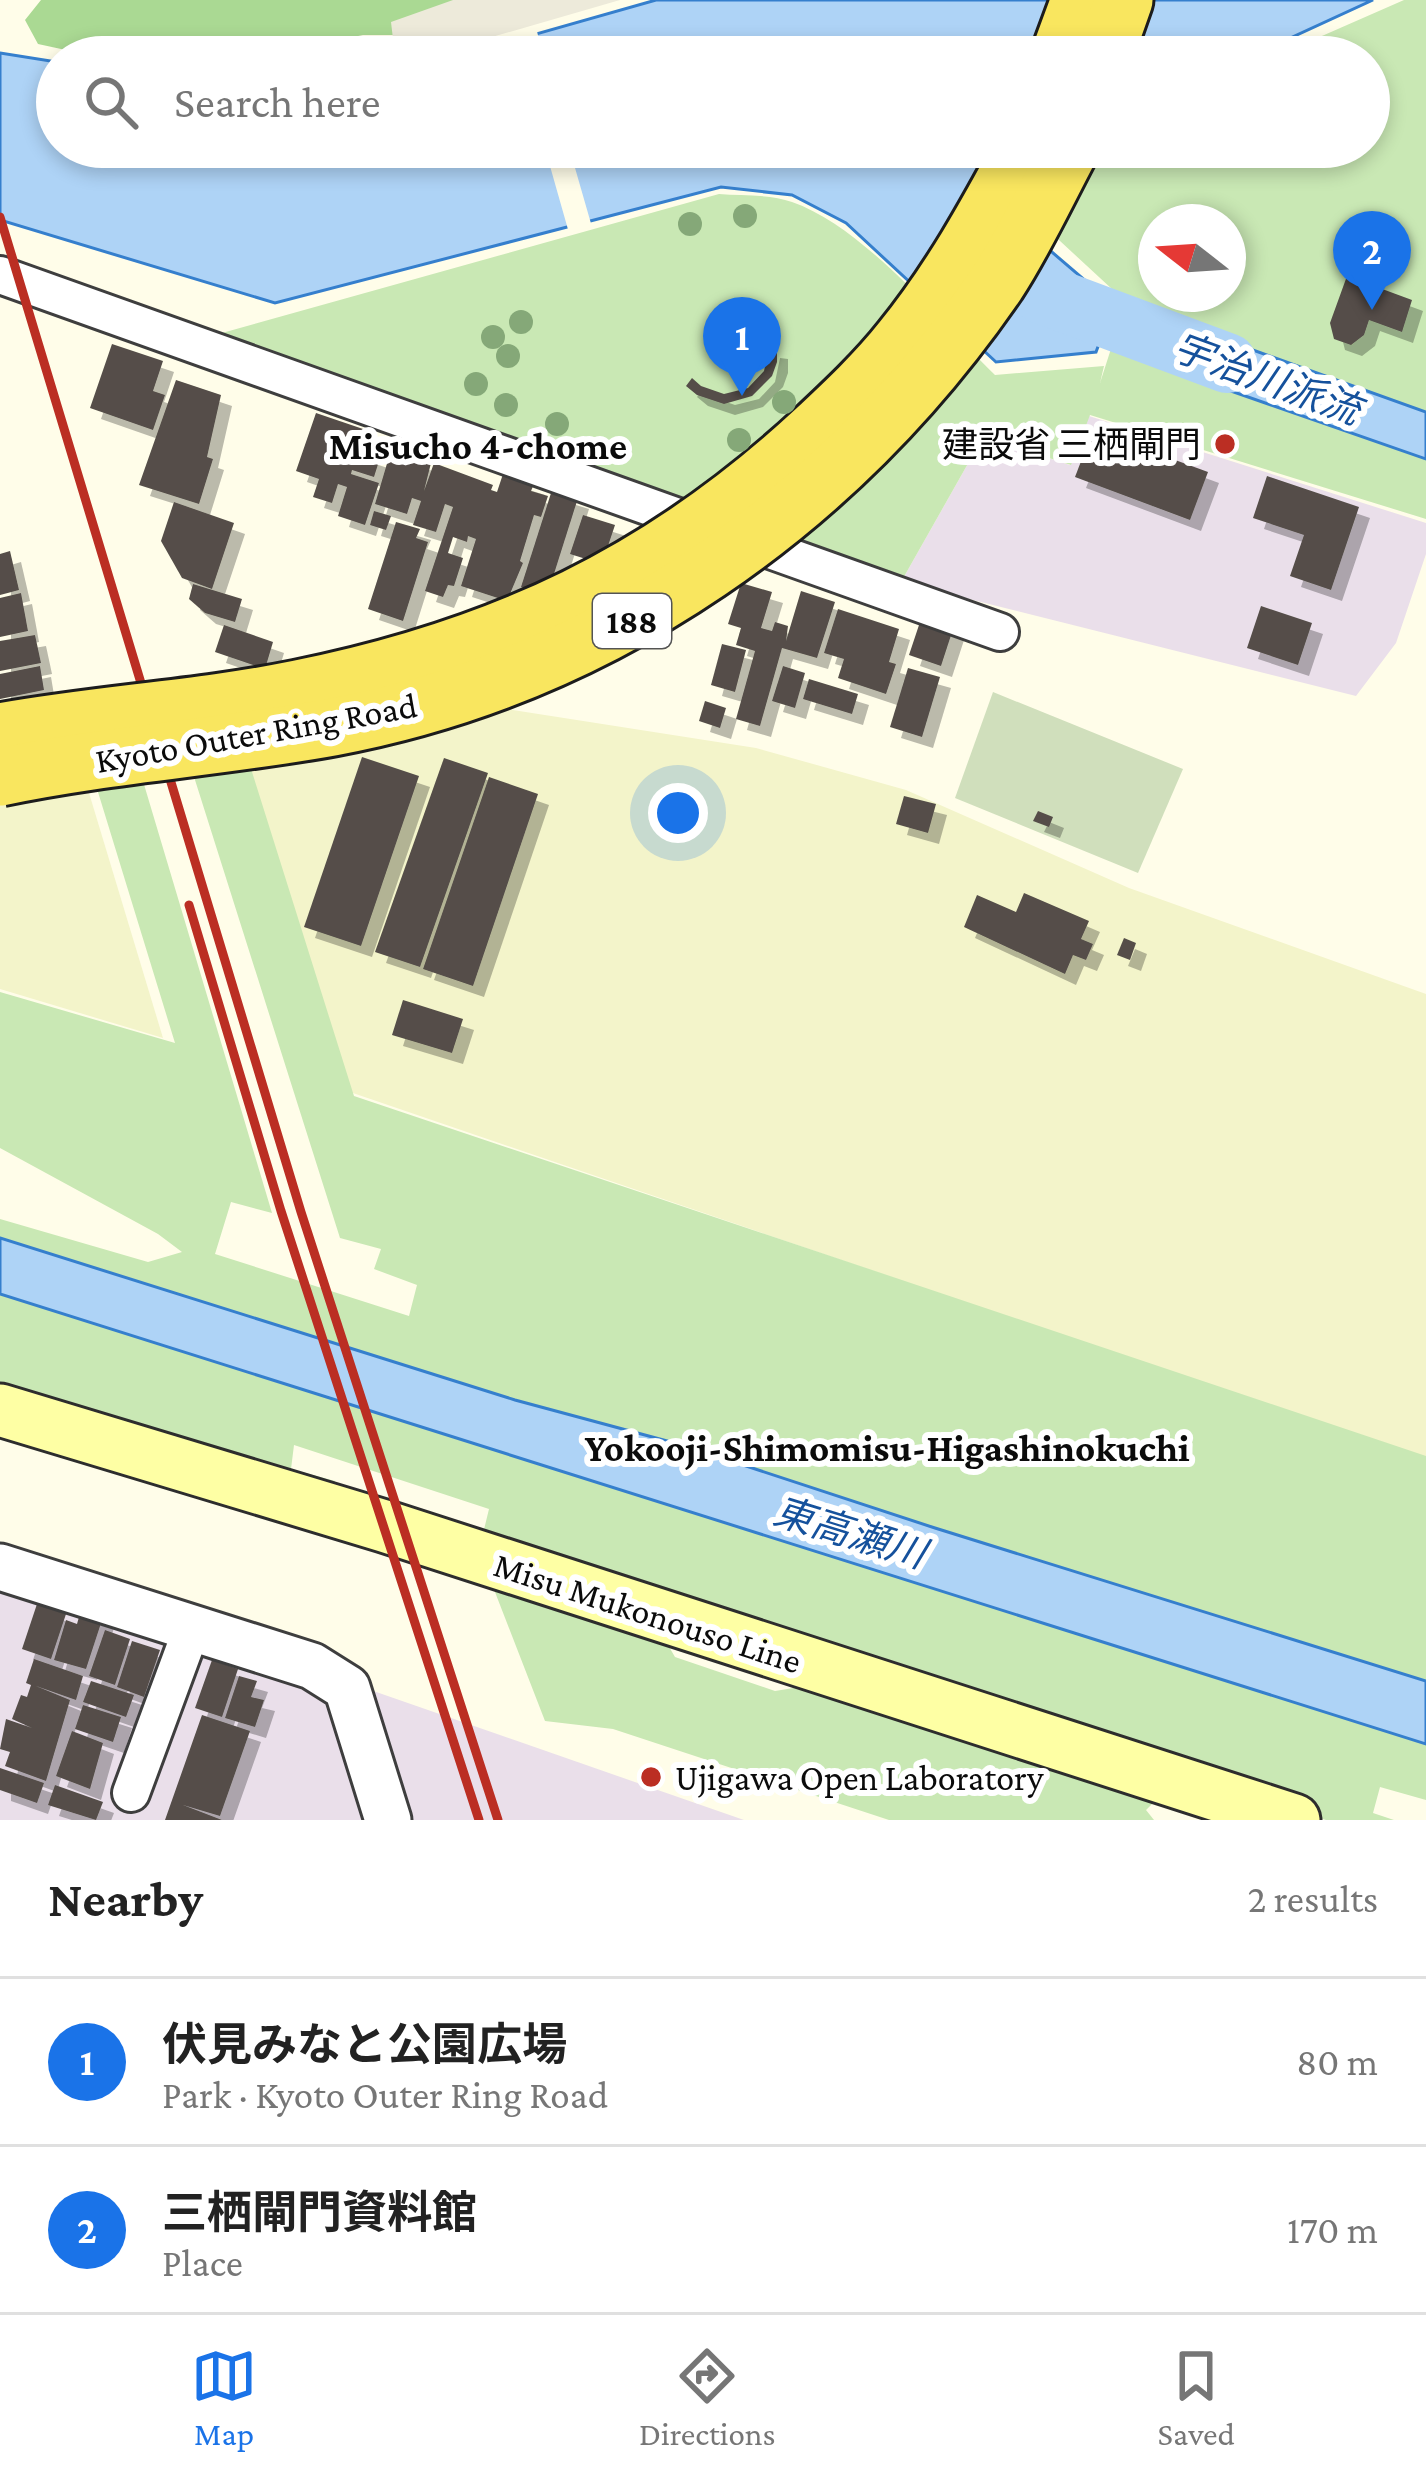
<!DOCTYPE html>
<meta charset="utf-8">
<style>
:root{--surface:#fff;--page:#f2f2f2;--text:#222;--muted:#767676;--line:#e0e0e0;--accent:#1a73e8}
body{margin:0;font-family:"Crimson Pro","Noto Sans JP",serif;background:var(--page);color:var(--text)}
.compass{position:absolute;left:1138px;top:204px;width:108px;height:108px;border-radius:50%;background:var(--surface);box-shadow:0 6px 18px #0003;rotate:287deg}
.you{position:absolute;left:678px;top:813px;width:42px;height:42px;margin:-30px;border:9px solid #fff;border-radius:50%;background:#1a73e8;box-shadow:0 0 0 18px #1a73e833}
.badge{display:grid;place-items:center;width:78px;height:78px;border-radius:50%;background:var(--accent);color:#fff;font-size:39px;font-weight:700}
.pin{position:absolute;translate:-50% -99px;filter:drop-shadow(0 3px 6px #0008)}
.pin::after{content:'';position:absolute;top:63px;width:42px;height:36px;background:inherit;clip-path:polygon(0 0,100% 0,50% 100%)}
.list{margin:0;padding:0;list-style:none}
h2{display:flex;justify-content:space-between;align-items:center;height:156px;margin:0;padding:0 48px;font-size:51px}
h2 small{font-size:39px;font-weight:400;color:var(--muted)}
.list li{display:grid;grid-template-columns:78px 1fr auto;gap:36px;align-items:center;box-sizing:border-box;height:168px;padding:0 48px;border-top:3px solid var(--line)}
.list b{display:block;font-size:45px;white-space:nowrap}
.list p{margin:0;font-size:39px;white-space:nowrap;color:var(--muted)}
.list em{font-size:39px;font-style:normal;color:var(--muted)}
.icon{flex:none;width:66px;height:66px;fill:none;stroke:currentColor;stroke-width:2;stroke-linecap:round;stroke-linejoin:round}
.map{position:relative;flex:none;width:1426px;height:1820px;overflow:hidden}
.search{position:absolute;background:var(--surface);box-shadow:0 6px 18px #0003;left:36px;right:36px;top:36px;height:132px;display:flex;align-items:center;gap:30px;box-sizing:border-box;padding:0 42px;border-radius:66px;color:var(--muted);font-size:45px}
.sheet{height:492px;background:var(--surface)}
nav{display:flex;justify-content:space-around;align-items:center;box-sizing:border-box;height:168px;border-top:3px solid var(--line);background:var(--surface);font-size:33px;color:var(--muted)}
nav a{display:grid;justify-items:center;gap:6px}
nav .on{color:var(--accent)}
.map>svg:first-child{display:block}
</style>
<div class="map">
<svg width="1426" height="1820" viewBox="0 0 1426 1820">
<defs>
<filter id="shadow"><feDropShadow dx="11" dy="11" stdDeviation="0" flood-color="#0004"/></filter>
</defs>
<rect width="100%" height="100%" fill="#fffde9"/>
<g fill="#eadfea">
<path d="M 1089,416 L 1426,523 L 1426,554 L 1396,643 L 1356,696 L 901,582 L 983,437 L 1070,465 Z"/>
<path d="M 0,1561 L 744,1820 L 0,1820 Z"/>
</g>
<g fill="#f3f4ca">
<path d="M 474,704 L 756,748 L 906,790 L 1129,888 L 1426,994 L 1426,1460 L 350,1092 L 248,762 Z"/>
<path d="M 83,773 L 163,1038 L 0,989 L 0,791 Z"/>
</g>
<g fill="#c9e8b4" fill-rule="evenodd">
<path d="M 1404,0 L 1426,0 L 1426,519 L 1090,415 L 1071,465 L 983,437 L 901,582 L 687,509 L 222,333 L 719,194 C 742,196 771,194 792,202 C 864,227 940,321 995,375 L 1104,366 L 1100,383 L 1126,302 L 994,180 L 1069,147 L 1369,147 L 1369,57 L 1274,57 ZM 1156,222 L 1228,222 L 1228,294 L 1156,294 Z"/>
<path d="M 247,756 L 354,1096 L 1426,1456 L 1426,1681 L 935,1528 L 682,1445 L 515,1400 L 0,1238 L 0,1219 L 148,1262 L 182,1252 L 158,1234 L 0,1148 L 0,992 L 175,1043 L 94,779 L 140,771 L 272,1213 L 231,1202 L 215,1254 L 409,1316 L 417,1285 L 374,1269 L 381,1249 L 340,1238 L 189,761 Z"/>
<path d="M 0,1294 L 1426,1744 L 1426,1800 L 1380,1787 L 1373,1813 L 1394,1820 L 1326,1820 L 480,1546 L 489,1509 L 294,1445 L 291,1469 L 335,1481 L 334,1498 L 0,1398 Z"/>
<path d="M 488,1574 L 658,1628 L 675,1657 L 775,1691 L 824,1683 L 1041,1753 L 1054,1769 L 1156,1800 L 1146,1810 L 1154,1820 L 889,1820 L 613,1729 L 545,1721 Z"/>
</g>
<path fill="#aad993" d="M 41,0 L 493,0 L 406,35 L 363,35 L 334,41 L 137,57 L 98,57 L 38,44 L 25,20 Z"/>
<path fill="#d0dfbc" d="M 993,692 L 1183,769 L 1138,873 L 955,798 Z"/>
<path fill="#edeada" d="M 453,0 L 620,0 L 437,53 L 435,57 L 416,57 L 393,39 L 391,22 Z"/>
<g fill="#aed3f6" stroke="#357fcd" stroke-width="3">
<path d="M 656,0 L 1373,0 L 1249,57 L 455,57 Z"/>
<path d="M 0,53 L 57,62 L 57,147 L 1050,147 L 1046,247 L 1122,312 L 1110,348 L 1099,344 L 1096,352 L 996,362 L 846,223 L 792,195 L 721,187 L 275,303 L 0,220 Z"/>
<path d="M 1161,317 L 1426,412 L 1426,459 L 1145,361 L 1142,356 L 1155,319 Z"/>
<path d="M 0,1238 L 515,1400 L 682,1445 L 935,1528 L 1426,1681 L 1426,1744 L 0,1294 Z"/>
</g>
<g fill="#fffde9">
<path d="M 536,28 L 544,57 L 523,57 L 516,33 Z"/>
<path d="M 540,147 L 574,147 L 571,154 L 592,227 L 569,233 L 548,159 Z"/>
</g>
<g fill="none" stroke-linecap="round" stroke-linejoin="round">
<path stroke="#aed3f6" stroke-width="60" d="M 1042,294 L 1227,363"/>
</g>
<g fill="#544e48" filter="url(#shadow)">
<path d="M 1347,276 L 1412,300 L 1402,332 L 1369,320 L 1364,335 L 1351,345 L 1334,339 L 1330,323 Z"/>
<path d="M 112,344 L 163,361 L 153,391 L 165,395 L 153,430 L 90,408 Z"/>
<path d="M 769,347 L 777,348 L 777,362 L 772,376 L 752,396 L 724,404 L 697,395 L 686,386 L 692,378 L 701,386 L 724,394 L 748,388 L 764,371 Z"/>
<path d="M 176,380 L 221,395 L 207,457 L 213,459 L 199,504 L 139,485 Z"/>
<path d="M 316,413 L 366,430 L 358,451 L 380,458 L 374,477 L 352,470 L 351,474 L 379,483 L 365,525 L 338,516 L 347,487 L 338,484 L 332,503 L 313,497 L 319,479 L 296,471 Z"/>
<path d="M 1093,430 L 1208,472 L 1190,520 L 1075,477 Z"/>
<path d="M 391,450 L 431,463 L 424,491 L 434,463 L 493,485 L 491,490 L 497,492 L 503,474 L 534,484 L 531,491 L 548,496 L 541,517 L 534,515 L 520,561 L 523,563 L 507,601 L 461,586 L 476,539 L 468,536 L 467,542 L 453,537 L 448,553 L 463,558 L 454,586 L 448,585 L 443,597 L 425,591 L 453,507 L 445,504 L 436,532 L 413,525 L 421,501 L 412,498 L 407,514 L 375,504 Z"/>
<path d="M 1267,476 L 1359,507 L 1331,590 L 1290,576 L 1304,535 L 1253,518 Z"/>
<path d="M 552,490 L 578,498 L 547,596 L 521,587 Z"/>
<path d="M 174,502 L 234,523 L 212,589 L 182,578 L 161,541 Z"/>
<path d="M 374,511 L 391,516 L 386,530 L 370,525 Z"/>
<path d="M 583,515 L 615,525 L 602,564 L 570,554 Z"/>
<path d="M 396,522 L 420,529 L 416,538 L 428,542 L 403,621 L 368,609 Z"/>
<path d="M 10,551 L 19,590 L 0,595 L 0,554 Z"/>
<path d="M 741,583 L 772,592 L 761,628 L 772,631 L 775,622 L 788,626 L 786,641 L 801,591 L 835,602 L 817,658 L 782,648 L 760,726 L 736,719 L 755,651 L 736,645 L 741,628 L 728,624 Z"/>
<path d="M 193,584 L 242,599 L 235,622 L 205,613 L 189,599 Z"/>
<path d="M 21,593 L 28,631 L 0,637 L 0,598 Z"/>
<path d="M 1261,606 L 1312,623 L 1298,665 L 1247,648 Z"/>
<path d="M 838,609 L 899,629 L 889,662 L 896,664 L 886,694 L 838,678 L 844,659 L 824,653 Z"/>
<path d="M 923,613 L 955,623 L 941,666 L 909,655 Z"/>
<path d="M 224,625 L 273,642 L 265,669 L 215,652 Z"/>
<path d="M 35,635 L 41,663 L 0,671 L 0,641 Z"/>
<path d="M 722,644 L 746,650 L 735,692 L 711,685 Z"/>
<path d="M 40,666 L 44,690 L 0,699 L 0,674 Z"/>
<path d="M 783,666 L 805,673 L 795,708 L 772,701 Z"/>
<path d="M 908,668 L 940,677 L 922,737 L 890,727 Z"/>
<path d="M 809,679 L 858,694 L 852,714 L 803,699 Z"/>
<path d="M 705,701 L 726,708 L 720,728 L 699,721 Z"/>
<path d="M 362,757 L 419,776 L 361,946 L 304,927 Z"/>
<path d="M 444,758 L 488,773 L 420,967 L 375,952 Z"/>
<path d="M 489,777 L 538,794 L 473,986 L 423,969 Z"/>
<path d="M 904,796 L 936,804 L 928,833 L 896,824 Z"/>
<path d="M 1038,811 L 1053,817 L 1049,827 L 1033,821 Z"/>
<path d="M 1024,893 L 1089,921 L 1081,939 L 1093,944 L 1086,960 L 1073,955 L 1065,974 L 964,927 L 977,895 L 1016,912 Z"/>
<path d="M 1124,938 L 1136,943 L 1130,960 L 1117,955 Z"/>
<path d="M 403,1000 L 463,1019 L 452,1053 L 392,1035 Z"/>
<path d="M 37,1604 L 66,1614 L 51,1659 L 22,1649 Z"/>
<path d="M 81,1610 L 103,1617 L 86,1669 L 54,1660 L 66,1620 L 77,1624 Z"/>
<path d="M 105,1630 L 130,1639 L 115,1685 L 89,1676 Z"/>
<path d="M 132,1641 L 160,1650 L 144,1697 L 117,1687 Z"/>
<path d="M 34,1659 L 83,1676 L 76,1700 L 36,1686 L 70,1700 L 46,1781 L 5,1766 L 10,1752 L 0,1749 L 6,1719 L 32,1728 L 12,1719 L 21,1695 L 27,1697 L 31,1685 L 26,1683 Z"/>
<path d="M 212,1660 L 238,1669 L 222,1717 L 195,1708 Z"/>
<path d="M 239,1676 L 257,1681 L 251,1697 L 264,1700 L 255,1727 L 225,1718 Z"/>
<path d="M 91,1681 L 134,1695 L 126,1717 L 83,1702 Z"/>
<path d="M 83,1705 L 121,1717 L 113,1742 L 75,1729 Z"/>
<path d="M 202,1715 L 250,1731 L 220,1816 L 183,1805 L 222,1820 L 165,1820 Z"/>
<path d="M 72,1731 L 103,1743 L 90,1789 L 56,1776 Z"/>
<path d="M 0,1768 L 44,1783 L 37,1803 L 0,1790 Z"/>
<path d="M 55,1785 L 103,1802 L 96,1820 L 48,1805 Z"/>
</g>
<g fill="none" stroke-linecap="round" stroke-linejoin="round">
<g stroke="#3e3e3e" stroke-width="42">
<g id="minor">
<path d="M 0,275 L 1000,632"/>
<path d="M 131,1793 L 192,1628"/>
</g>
</g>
<g stroke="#3e3e3e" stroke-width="51">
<path id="tertiary" d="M 0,1567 L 312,1666 L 347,1688 L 388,1820"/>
</g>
<g stroke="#2d2d2d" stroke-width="57">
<path id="secondary" d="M 0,1410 L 384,1526 L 1294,1820"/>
</g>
<g stroke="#1c1c1c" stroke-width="63">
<g id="primary">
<path d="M 1059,57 L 1080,0"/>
<path d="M 1104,57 L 1124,0"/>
</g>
</g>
<use href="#minor" stroke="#fff" stroke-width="36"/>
<use href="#tertiary" stroke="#fff" stroke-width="45"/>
<use href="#secondary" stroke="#feffa4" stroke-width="51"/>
<use href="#primary" stroke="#f9e65f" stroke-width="57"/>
<g stroke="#bb2e23" stroke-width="9">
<path d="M 0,217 L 301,1212 L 498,1820"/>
<path d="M 189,905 L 281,1211 L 479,1820"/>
</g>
<g stroke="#1c1c1c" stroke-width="63" stroke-linecap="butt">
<g id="primary-bridge">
<path d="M 0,732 C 99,714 200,709 298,689 C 501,648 661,573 813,432 C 844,403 876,373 902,340 C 950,281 987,214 1023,147"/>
<path d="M 0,777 C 110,754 223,747 333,727 C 606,676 841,510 997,283 C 1025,240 1047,192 1071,147"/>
</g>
</g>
<use href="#primary-bridge" stroke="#f9e65f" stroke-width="57"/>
</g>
<g fill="#85a878">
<circle cx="745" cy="216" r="12"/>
<circle cx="690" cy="224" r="12"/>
<circle cx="521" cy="322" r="12"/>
<circle cx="493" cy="337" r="12"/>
<circle cx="508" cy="356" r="12"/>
<circle cx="476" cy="384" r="12"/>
<circle cx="784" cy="402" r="12"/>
<circle cx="506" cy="405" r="12"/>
<circle cx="557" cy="424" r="12"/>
<circle cx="739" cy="440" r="12"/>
</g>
<g fill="#bb2e23" stroke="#fff" stroke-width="4.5">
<circle cx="1225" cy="444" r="12"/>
<circle cx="651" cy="1777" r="12"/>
</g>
<g text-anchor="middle" stroke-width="12" stroke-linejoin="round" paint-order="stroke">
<rect fill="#fff" stroke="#545454" stroke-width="3" x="593" y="594" width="78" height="54" rx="9"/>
<g font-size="33" font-weight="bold" fill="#0b0b0b">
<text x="632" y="633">188</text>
</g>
<g font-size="36" fill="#0b0b0b" stroke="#fff" text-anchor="end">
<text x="1201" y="457">建設省 三栖閘門</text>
<text x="675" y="1790" text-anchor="start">Ujigawa Open Laboratory</text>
</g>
<g font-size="36" fill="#0b0b0b" stroke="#fff">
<text transform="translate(256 732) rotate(-10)" y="13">Kyoto Outer Ring Road</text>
<text transform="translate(648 1612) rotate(18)" y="13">Misu Mukonouso Line</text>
</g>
<g font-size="39" font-style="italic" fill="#15519c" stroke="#fff">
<text transform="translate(1267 378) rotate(20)" y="14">宇治川派流</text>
<text transform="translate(850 1532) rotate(17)" y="14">東高瀬川</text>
</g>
<g font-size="39" font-weight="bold" fill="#0b0b0b" stroke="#fff">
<text x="478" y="459">Misucho 4-chome</text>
<text x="887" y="1461">Yokooji-Shimomisu-Higashinokuchi</text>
</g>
</g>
</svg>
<svg class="compass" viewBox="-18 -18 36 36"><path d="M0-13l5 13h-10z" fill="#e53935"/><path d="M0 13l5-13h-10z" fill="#767676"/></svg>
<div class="you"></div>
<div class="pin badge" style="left:742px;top:396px">1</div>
<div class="pin badge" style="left:1372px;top:310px">2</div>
<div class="search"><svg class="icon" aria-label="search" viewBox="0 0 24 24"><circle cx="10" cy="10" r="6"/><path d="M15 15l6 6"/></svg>Search here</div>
</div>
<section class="sheet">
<h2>Nearby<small>2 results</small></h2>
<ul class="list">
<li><span class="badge">1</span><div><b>伏見みなと公園広場</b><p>Park · Kyoto Outer Ring Road</p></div><em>80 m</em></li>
<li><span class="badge">2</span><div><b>三栖閘門資料館</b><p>Place</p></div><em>170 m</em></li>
</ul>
</section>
<nav>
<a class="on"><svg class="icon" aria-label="map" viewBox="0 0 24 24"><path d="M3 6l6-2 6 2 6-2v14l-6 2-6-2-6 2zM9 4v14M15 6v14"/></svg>Map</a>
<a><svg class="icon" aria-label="directions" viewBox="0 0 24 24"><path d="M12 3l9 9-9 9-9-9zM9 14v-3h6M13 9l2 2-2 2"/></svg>Directions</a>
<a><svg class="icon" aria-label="saved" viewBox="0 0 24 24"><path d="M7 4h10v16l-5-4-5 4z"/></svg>Saved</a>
</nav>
